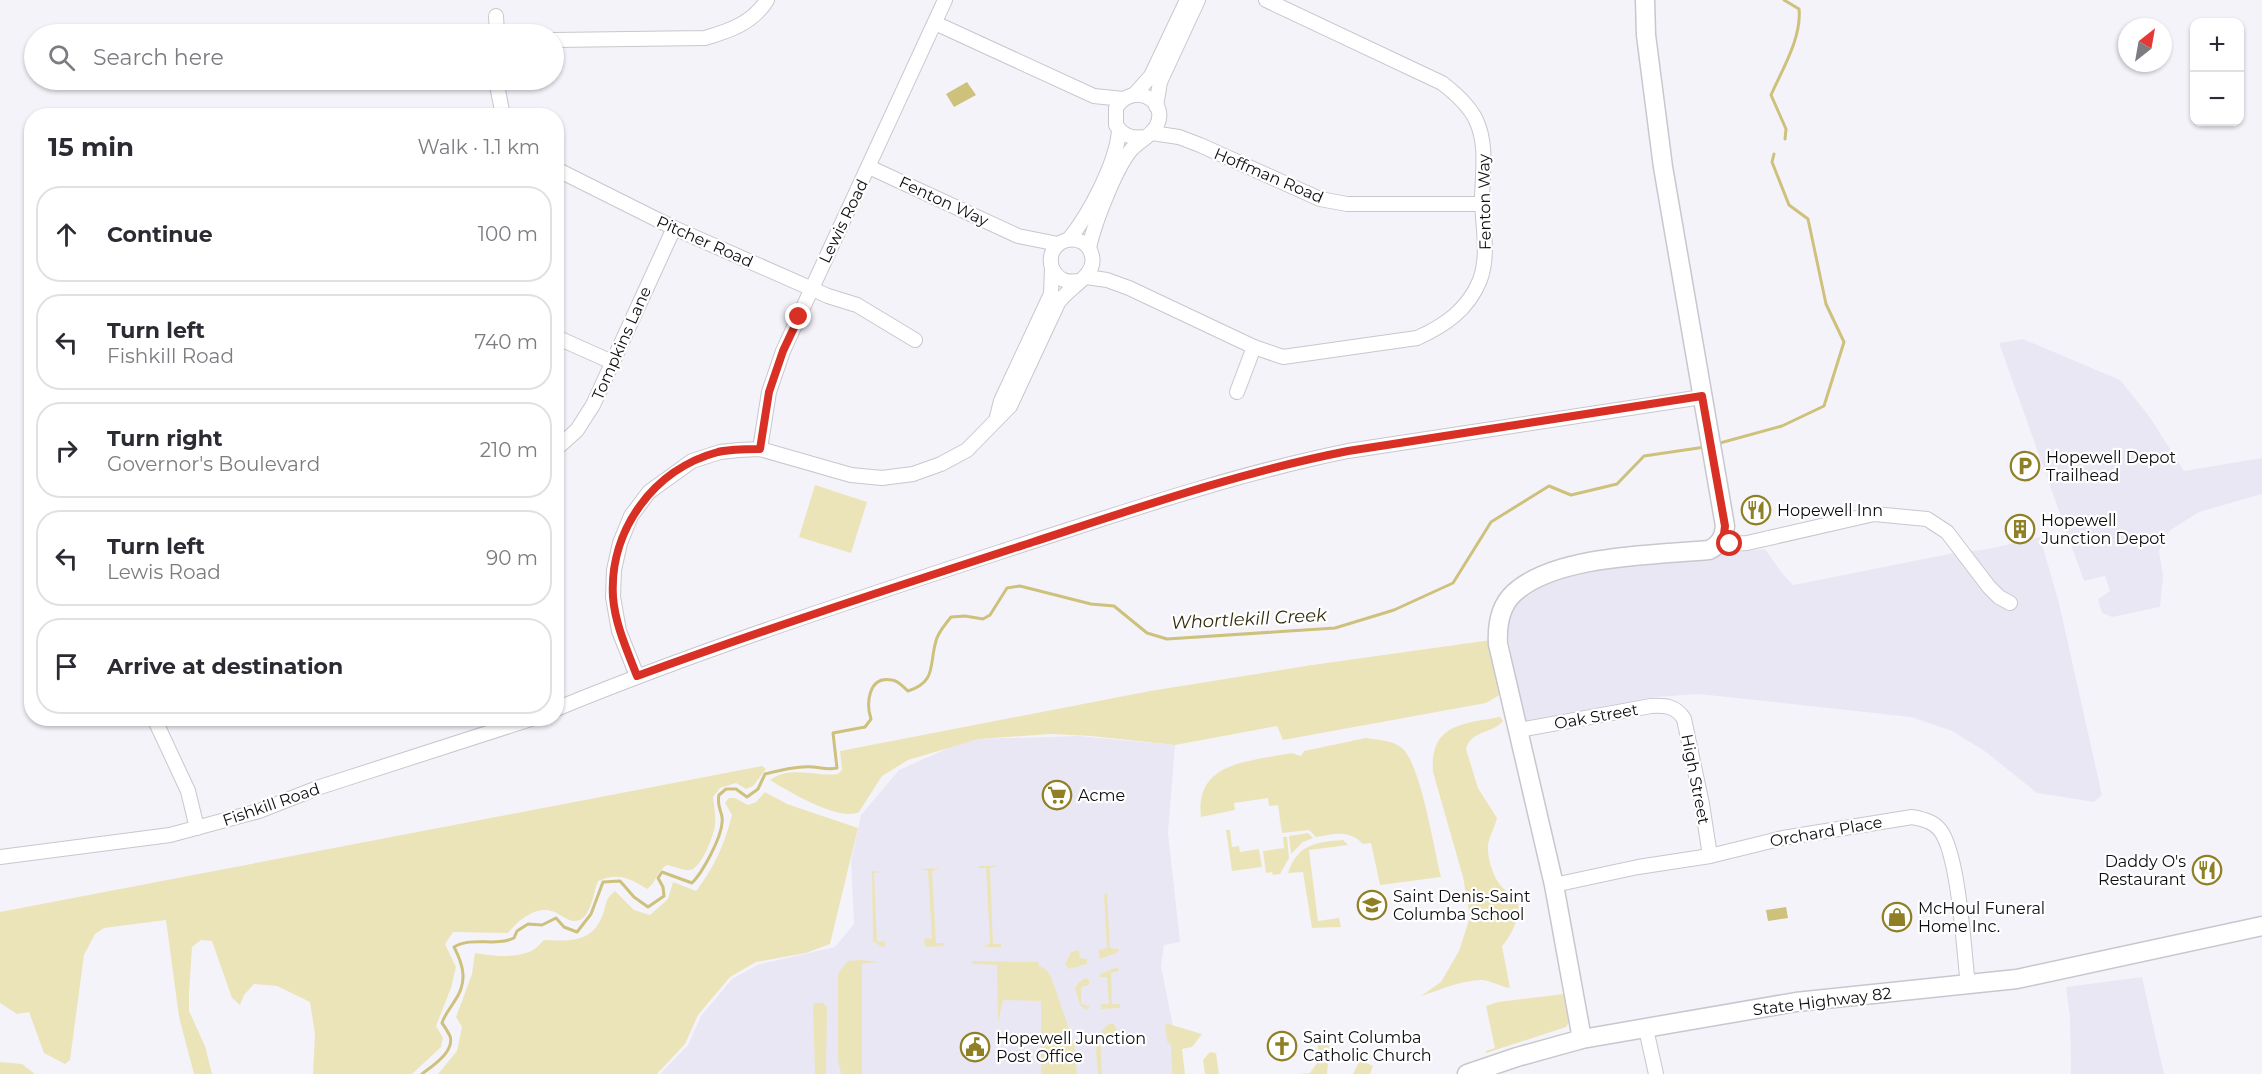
<!DOCTYPE html>
<meta charset="utf-8">
<style>
:root{--surface:#fff;--page:#f7f7f7;--text:#2b2b33;--muted:#7c7c81;--line:#e1e1e2}
body{margin:0;font-family:Montserrat,sans-serif;background:var(--page);color:var(--text)}
.controls{position:absolute;right:18px;top:18px;display:grid;overflow:hidden;border-radius:12px;box-shadow:0 2px 4px #0004}
.controls button{width:54px;height:54px;display:grid;place-items:center;padding:0;border:0;border-bottom:2px solid var(--line);background:var(--surface);color:var(--text);font:30px sans-serif}
.compass{position:absolute;left:2118px;top:18px;width:54px;height:54px;border-radius:50%;background:var(--surface);box-shadow:0 2px 4px #0004;rotate:31deg}
.stop{position:absolute;width:18px;height:18px;margin:-14px;border:4px solid #d93025;border-radius:50%;background:#fff}
.stop.end{background:#d93025;border-color:#fff;box-shadow:0 2px 6px #0008}
.list{margin:0;padding:0;list-style:none}
h2{display:flex;justify-content:space-between;align-items:center;height:78px;margin:0;padding:0 24px;font-size:26px}
h2 small{font-size:20px;font-weight:400;color:var(--muted)}
.list li{display:grid;grid-template-columns:39px 1fr auto;gap:18px;align-items:center;box-sizing:border-box;height:96px;margin:0 12px 12px;padding:0 12px;border:2px solid var(--line);border-radius:24px}
.list b{display:block;font-size:22px;white-space:nowrap}
.list p{margin:0;font-size:20px;white-space:nowrap;color:var(--muted)}
.list em{font-size:20px;font-style:normal;color:var(--muted)}
.icon{flex:none;width:33px;height:33px;fill:none;stroke:currentColor;stroke-width:2;stroke-linecap:round;stroke-linejoin:round}
.map{position:relative;flex:none;width:2262px;height:1074px;overflow:hidden}
.search{position:absolute;background:var(--surface);box-shadow:0 2px 4px #0004;left:24px;top:24px;width:540px;height:66px;display:flex;align-items:center;gap:15px;box-sizing:border-box;padding:0 21px;border-radius:33px;color:var(--muted);font-size:22px}
.panel{position:absolute;background:var(--surface);box-shadow:0 2px 4px #0004;left:24px;top:108px;width:540px;height:618px;border-radius:24px}
.map>svg:first-child{display:block}
</style>
<div class="map">
<svg width="2262" height="1074" viewBox="0 0 2262 1074">
<rect width="100%" height="100%" fill="#f5f3fa"/>
<g fill="#eae7f5">
<path d="M 2023,339 L 2120,380 L 2149,416 L 2184,471 L 2262,458 L 2262,494 L 2199,512 L 2169,531 L 2159,551 L 2163,575 L 2160,607 L 2112,617 L 2102,613 L 2098,599 L 2110,591 L 2105,576 L 2084,581 L 1999,343 Z"/>
<path d="M 2040,537 L 2059,603 L 2102,795 L 2094,802 L 2037,793 L 1986,752 L 1952,731 L 1911,717 L 1699,694 L 1655,697 L 1525,725 L 1508,637 L 1509,614 L 1518,595 L 1563,575 L 1608,566 L 1765,549 L 1781,572 L 1793,585 L 1954,553 L 1989,549 Z"/>
<path d="M 1079,736 L 1175,745 L 1168,833 L 1180,942 L 1164,945 L 1161,966 L 1177,1046 L 1180,1074 L 660,1074 L 688,1045 L 701,1016 L 732,979 L 757,965 L 835,947 L 854,924 L 851,861 L 861,815 L 899,770 L 951,747 L 979,739 Z"/>
<path d="M 2142,977 L 2164,1074 L 2071,1074 L 2070,1017 L 2066,987 Z"/>
</g>
<g fill="#ece4b9">
<path d="M 815,485 L 867,502 L 851,553 L 799,537 Z"/>
<path d="M 1491,640 L 1503,693 L 1486,703 L 1283,740 L 1277,726 L 1175,745 L 1091,736 L 1051,734 L 979,739 L 908,760 L 882,776 L 859,812 C 839,822 788,791 770,780 C 791,765 814,777 838,774 L 842,770 L 840,751 L 1150,691 L 1312,665 Z"/>
<path d="M 1500,717 L 1503,721 C 1492,734 1471,730 1466,749 L 1478,788 L 1497,818 C 1495,827 1489,837 1488,845 C 1487,859 1494,880 1504,889 C 1508,892 1514,895 1516,898 C 1524,911 1511,937 1502,946 L 1510,988 C 1501,987 1492,981 1482,980 C 1461,980 1441,990 1421,996 L 1441,982 L 1459,951 L 1470,917 L 1463,877 L 1433,772 C 1430,724 1462,724 1500,717 Z"/>
<path d="M 1366,738 C 1378,740 1392,740 1402,748 C 1421,764 1434,850 1441,877 L 1380,885 L 1371,843 L 1363,844 C 1348,829 1335,834 1316,837 L 1309,830 L 1282,833 L 1278,805 L 1269,806 L 1268,798 L 1234,803 L 1235,810 L 1201,817 C 1194,761 1252,761 1292,753 L 1301,756 L 1304,751 Z"/>
<path d="M 762,766 L 766,769 L 753,786 L 746,789 L 736,783 L 720,788 L 713,797 C 714,806 716,816 715,825 C 714,835 701,869 690,870 C 684,871 674,866 667,865 C 655,873 657,882 647,889 C 630,878 618,872 598,881 C 594,891 592,908 585,916 C 572,930 561,911 547,910 C 531,909 517,922 508,933 L 453,932 L 445,944 L 456,967 L 451,988 L 436,1026 L 443,1038 L 441,1047 L 412,1074 L 313,1074 L 315,1034 L 310,1002 L 277,986 L 254,984 L 244,995 L 240,1005 L 232,998 L 212,941 L 201,940 L 192,947 L 189,993 L 189,1011 L 205,1046 L 212,1074 L 194,1074 L 179,1017 L 166,920 L 104,928 L 95,934 L 84,955 L 70,1060 L 65,1064 L 44,1053 L 29,1012 L 17,1014 L 0,1003 L 0,912 Z"/>
<path d="M 765,792 L 787,804 L 858,828 L 830,944 L 806,953 L 756,962 L 730,977 L 698,1015 L 685,1044 L 657,1074 L 438,1074 L 457,1051 L 462,1027 L 456,1017 L 472,974 L 475,953 C 492,956 512,958 529,952 C 535,950 540,944 544,940 C 572,941 594,943 604,911 C 607,901 606,898 615,891 L 634,910 L 650,915 L 668,899 L 673,882 L 696,891 C 714,868 725,843 732,815 L 725,803 L 729,798 L 735,798 L 748,805 L 756,802 Z"/>
<path d="M 1226,830 L 1230,830 L 1232,847 L 1239,846 L 1240,852 L 1259,849 L 1262,867 L 1232,871 Z"/>
<path d="M 1308,833 L 1313,838 L 1303,842 L 1291,854 L 1289,836 Z"/>
<path d="M 1283,837 L 1287,837 L 1289,858 L 1280,874 L 1273,875 L 1272,872 L 1266,873 L 1263,851 L 1284,848 Z"/>
<path d="M 1343,840 L 1348,845 L 1309,850 L 1318,921 L 1339,918 L 1341,927 L 1312,928 L 1303,872 L 1288,873 C 1298,844 1315,842 1343,840 Z"/>
<path d="M 979,866 L 998,866 L 990,868 L 993,944 L 1001,944 L 1001,947 L 982,947 L 990,944 L 986,868 L 979,868 Z"/>
<path d="M 940,868 L 932,871 L 936,943 L 943,943 L 944,946 L 925,947 L 924,939 L 932,938 L 928,871 L 920,869 Z"/>
<path d="M 872,871 L 882,872 L 874,873 L 877,941 L 885,942 L 885,946 L 882,947 L 873,941 Z"/>
<path d="M 1107,893 L 1110,948 L 1118,949 L 1119,952 L 1100,959 L 1098,950 L 1107,948 L 1104,895 Z"/>
<path d="M 1079,950 L 1080,958 L 1087,959 L 1087,964 L 1069,969 L 1065,964 L 1071,952 Z"/>
<path d="M 861,960 L 878,962 L 862,964 L 862,1074 L 841,1074 L 838,1060 L 838,975 L 841,969 L 848,961 Z"/>
<path d="M 972,961 L 1038,962 L 1039,966 L 1046,969 L 1051,977 L 1074,1043 L 1077,1074 L 1041,1074 L 1041,1001 L 1003,1000 L 998,1022 L 997,965 L 973,964 Z"/>
<path d="M 1118,967 L 1119,971 L 1111,973 L 1112,1004 L 1120,1004 L 1120,1008 L 1101,1009 L 1101,1004 L 1109,1004 L 1107,977 L 1100,977 L 1100,974 Z"/>
<path d="M 1086,978 L 1089,980 L 1089,985 L 1081,987 L 1081,1004 L 1090,1006 L 1087,1010 L 1080,1005 L 1075,988 L 1079,982 Z"/>
<path d="M 1564,994 L 1566,995 L 1569,1022 L 1566,1027 L 1486,1053 L 1486,1051 L 1495,1048 L 1486,1006 L 1498,1002 Z"/>
<path d="M 815,1003 L 823,1003 L 827,1007 L 826,1074 L 815,1074 L 813,1004 Z"/>
<path d="M 1165,1023 L 1202,1034 L 1192,1047 L 1182,1049 L 1185,1074 L 1172,1074 L 1171,1045 L 1167,1041 Z"/>
<path d="M 1109,1024 L 1114,1024 L 1117,1030 L 1115,1035 L 1100,1036 L 1102,1074 L 1098,1074 C 1097,1054 1091,1038 1109,1024 Z"/>
<path d="M 1330,1037 L 1327,1074 L 1299,1074 L 1310,1073 L 1319,1060 L 1317,1039 Z"/>
<path d="M 1210,1052 L 1216,1053 L 1219,1074 L 1205,1074 L 1203,1060 Z"/>
<path d="M 1360,1060 L 1373,1066 L 1370,1074 L 1353,1074 Z"/>
<path d="M 0,1062 L 22,1064 L 35,1074 L 0,1074 Z"/>
</g>
<g fill="#cdc17c">
<path d="M 967,82 L 976,95 L 954,107 L 946,94 Z"/>
<path d="M 1786,907 L 1788,918 L 1768,921 L 1766,910 Z"/>
</g>
<g fill="none" stroke-linecap="round" stroke-linejoin="round">
<g stroke="#cdc17c" stroke-width="3">
<path d="M 1784,0 L 1799,9 C 1802,37 1782,70 1771,95 L 1786,129 L 1785,139"/>
<path d="M 1720,443 L 1782,426 L 1824,406 L 1844,342 L 1826,304 L 1808,219 L 1789,205 L 1772,162 L 1774,154"/>
<path d="M 422,1074 C 432,1066 455,1052 450,1036 C 448,1032 445,1027 442,1023 C 445,1014 449,1010 454,1002 C 468,983 464,966 454,947 C 472,936 495,947 514,938 L 517,931 L 528,924 L 542,925 L 556,918 L 564,927 L 577,932 L 591,914 L 603,882 L 620,881 L 634,897 L 648,907 L 664,896 L 663,887 L 658,878 L 662,872 L 692,883 C 703,872 721,838 722,823 C 724,812 716,809 719,795 L 726,789 L 736,789 L 747,797 L 758,789 L 765,774 C 781,770 796,766 813,767 C 822,768 828,770 837,768 L 833,733 L 865,727 L 871,719 C 866,704 868,675 892,680 C 899,681 903,687 908,691 C 937,682 929,664 936,641 C 938,632 945,625 951,617 L 965,616 L 983,619 L 990,615 L 1007,588 L 1020,586 L 1091,604 L 1114,606 L 1147,633 L 1167,639 L 1335,628 L 1394,610 L 1453,583 L 1491,522 L 1549,486 L 1571,495 L 1617,484 L 1644,456 L 1705,447"/>
</g>
<g stroke="#c8c7cd" stroke-width="16">
<g id="minor">
<path d="M 496,16 L 497,34"/>
<path d="M 935,23 L 1094,96 L 1123,99"/>
<path d="M 554,40 L 705,38 C 729,31 753,23 767,0"/>
<path d="M 496,80 L 503,116"/>
<path d="M 1134,95 L 1151,76 L 1187,0"/>
<path d="M 1156,106 L 1160,82 L 1198,0"/>
<path d="M 1152,133 L 1179,137 L 1200,145 L 1320,199 L 1347,204 L 1482,204"/>
<path d="M 869,167 L 1018,236 L 1058,244"/>
<path d="M 556,169 L 674,228 L 828,296 L 857,305 L 915,340"/>
<path d="M 1069,239 C 1089,215 1117,162 1119,130"/>
<path d="M 1089,248 C 1094,224 1115,170 1130,151 C 1138,141 1152,136 1157,125 C 1169,100 1132,81 1116,108 L 1116,125 C 1123,136 1132,139 1145,137"/>
<path d="M 1086,277 L 1107,280 L 1129,288 L 1254,347 L 1283,357 L 1417,338 C 1444,326 1468,310 1480,280 C 1489,255 1483,228 1482,202 C 1482,176 1488,145 1476,120 C 1469,105 1455,93 1442,83 L 1266,0"/>
<path d="M 556,337 L 612,362"/>
<path d="M 1237,392 L 1254,347"/>
<path d="M 997,417 L 1001,401 L 1051,294 L 1052,268"/>
<path d="M 556,449 L 577,430 L 593,405 L 674,228"/>
<path d="M 760,449 L 769,392 L 783,351 L 945,0"/>
<path d="M 1721,540 L 1730,544 L 1747,543 L 1874,514 L 1927,519 L 1947,532 L 1989,587 L 1999,597 L 2010,603"/>
<path d="M 637,676 L 619,631 L 613,597 L 614,570 L 620,543 L 631,516 L 649,492 L 692,461 L 720,452 L 739,450 L 760,449 L 851,475 L 882,478 L 913,474 L 941,464 L 967,450 L 1010,406 L 1058,303 C 1068,287 1097,276 1092,256 C 1086,228 1043,238 1052,268 C 1058,280 1066,283 1079,281"/>
<path d="M 556,709 C 702,649 851,601 1000,552 C 1115,515 1230,475 1348,451 L 1702,397"/>
<path d="M 154,718 L 188,791 L 197,828"/>
<path d="M 1519,730 L 1651,706 C 1665,705 1676,706 1684,719 L 1702,804 L 1710,856"/>
<path d="M 0,857 L 170,835 L 259,811 L 320,787 L 534,718"/>
<path d="M 1554,885 L 1638,867 L 1710,856 L 1783,838 L 1912,817 C 1922,819 1933,821 1940,830 C 1959,854 1964,952 1968,986"/>
<path d="M 1646,1029 L 1656,1074"/>
</g>
</g>
<g stroke="#c8c7cd" stroke-width="21">
<g id="major">
<path d="M 1582,1039 L 1554,885 L 1498,644 C 1497,626 1500,606 1514,593 C 1555,555 1654,555 1709,550 C 1720,545 1724,537 1725,526 L 1663,167 L 1646,35 L 1645,0"/>
<path d="M 1467,1074 L 1517,1057 L 1582,1039 L 1796,1002 L 2017,979 L 2262,926"/>
</g>
</g>
<use href="#minor" stroke="#fff" stroke-width="14"/>
<use href="#major" stroke="#fff" stroke-width="18"/>
</g>
<g fill="none" stroke-linecap="round" stroke-linejoin="round">
<path stroke="#d93025" stroke-width="8" d="M 799,317 L 783,351 L 769,392 L 760,449 C 746,449 731,449 718,452 C 654,469 609,530 613,597 C 615,624 627,650 637,676 C 768,628 901,585 1033,542 C 1137,508 1241,472 1348,451 L 1702,396 L 1725,526 L 1724,534 L 1721,540 L 1730,544"/>
</g>
<defs>
<g id="parking-ring" transform="scale(1.5)"><circle r="9.5" fill="#fff" stroke="#8f8026" stroke-width="1.5"/><path d="M-3.5-5.5H1a3.5 3.5 0 0 1 0 7H-1V5.5H-3.5ZM-1-3.4V-.6H.8a1.4 1.4 0 0 0 0-2.8Z" fill="#8f8026"/></g>
<g id="restaurant-ring" transform="scale(1.5)"><circle r="9.5" fill="#fff" stroke="#8f8026" stroke-width="1.5"/><path d="M-5-6h1v4h1v-4h1v4h1v-4h1v5L-1.5 .5V6h-2V.5L-5-1ZM5-6V6H3V1.5H1.5Q1.5-4 5-6Z" fill="#8f8026"/></g>
<g id="building-ring" transform="scale(1.5)"><circle r="9.5" fill="#fff" stroke="#8f8026" stroke-width="1.5"/><path d="M-4-6H4V6H1V3H-1V6H-4ZM-2.5-4.3h1.7v1.8h-1.7ZM.8-4.3h1.7v1.8H.8ZM-2.5-1h1.7V.8h-1.7ZM.8-1h1.7V.8H.8Z" fill="#8f8026"/></g>
<g id="supermarket-ring" transform="scale(1.5)"><circle r="9.5" fill="#fff" stroke="#8f8026" stroke-width="1.5"/><path d="M-6-5.5h2.5l.6 2H6L4.5 2H-2.5L-4.4-4H-6ZM-1.5 3.2a1.3 1.3 0 1 0 .1 0ZM3 3.2a1.3 1.3 0 1 0 .1 0Z" fill="#8f8026"/></g>
<g id="school-ring" transform="scale(1.5)"><circle r="9.5" fill="#fff" stroke="#8f8026" stroke-width="1.5"/><path d="M0-5L7-2L0 1L-7-2ZM-4 1L0 2.5L4 1V4Q0 6-4 4Z" fill="#8f8026"/></g>
<g id="shop-ring" transform="scale(1.5)"><circle r="9.5" fill="#fff" stroke="#8f8026" stroke-width="1.5"/><path d="M-5-2.5h2.3a2.7 3.5 0 0 1 5.4 0H5L5.5 6h-11ZM-1.5-2.5h3a1.5 2.3 0 0 0-3 0Z" fill="#8f8026"/></g>
<g id="church-ring" transform="scale(1.5)"><circle r="9.5" fill="#fff" stroke="#8f8026" stroke-width="1.5"/><path d="M-1.2-6h2.4v3.5h3.3v2.4h-3.3V6h-2.4V-.1h-3.3v-2.4h3.3Z" fill="#8f8026"/></g>
<g id="civic-ring" transform="scale(1.5)"><circle r="9.5" fill="#fff" stroke="#8f8026" stroke-width="1.5"/><path d="M-.6-6.5H3V-4.5H.6V-3L4-1V1h2V6H-6V1h2V-1L-.6-3ZM-1.2 2.5V6h2.4V2.5Z" fill="#8f8026"/></g>
</defs>
<g fill-rule="evenodd">
<use href="#parking-ring" x="2025" y="466"/>
<use href="#restaurant-ring" x="1756" y="510"/>
<use href="#building-ring" x="2020" y="529"/>
<use href="#supermarket-ring" x="1057" y="795"/>
<use href="#restaurant-ring" x="2207" y="870"/>
<use href="#school-ring" x="1372" y="905"/>
<use href="#shop-ring" x="1897" y="917"/>
<use href="#church-ring" x="1282" y="1046"/>
<use href="#civic-ring" x="975" y="1047"/>
</g>
<g text-anchor="middle" stroke-width="4.5" stroke-linejoin="round" paint-order="stroke">
<g font-size="16" fill="#0d0c0e" stroke="#fff">
<text transform="translate(1269 175) rotate(23)" y="6">Hoffman Road</text>
<text transform="translate(944 201) rotate(25)" y="6">Fenton Way</text>
<text transform="translate(1484 202) rotate(-91)" y="6">Fenton Way</text>
<text transform="translate(843 221) rotate(-64)" y="6">Lewis Road</text>
<text transform="translate(705 241) rotate(24)" y="6">Pitcher Road</text>
<text transform="translate(621 343) rotate(-66)" y="6">Tompkins Lane</text>
<text transform="translate(1596 716) rotate(-10)" y="6">Oak Street</text>
<text transform="translate(1696 779) rotate(79)" y="6">High Street</text>
<text transform="translate(271 804) rotate(-19)" y="6">Fishkill Road</text>
<text transform="translate(1826 831) rotate(-10)" y="6">Orchard Place</text>
<text transform="translate(1822 1001) rotate(-7)" y="6">State Highway 82</text>
</g>
<g font-size="16" fill="#0d0c0e" stroke="#fff" text-anchor="start">
<text x="2046" y="463">Hopewell Depot<tspan x="2046" dy="18">Trailhead</tspan></text>
<text x="1777" y="516">Hopewell Inn</text>
<text x="2041" y="526">Hopewell<tspan x="2041" dy="18">Junction Depot</tspan></text>
<text x="1078" y="801">Acme</text>
<text x="2186" y="867" text-anchor="end">Daddy O's<tspan x="2186" dy="18">Restaurant</tspan></text>
<text x="1393" y="902">Saint Denis-Saint<tspan x="1393" dy="18">Columba School</tspan></text>
<text x="1918" y="914">McHoul Funeral<tspan x="1918" dy="18">Home Inc.</tspan></text>
<text x="1303" y="1043">Saint Columba<tspan x="1303" dy="18">Catholic Church</tspan></text>
<text x="996" y="1044">Hopewell Junction<tspan x="996" dy="18">Post Office</tspan></text>
</g>
<g font-size="18" font-style="italic" fill="#332d0e" stroke="#fff">
<text transform="translate(1249 619) rotate(-3)" y="6">Whortlekill Creek</text>
</g>
</g>
</svg>
<div class="controls">
<button>+</button>
<button>−</button>
</div>
<svg class="compass" viewBox="-18 -18 36 36"><path d="M0-13l5 13h-10z" fill="#e53935"/><path d="M0 13l5-13h-10z" fill="#7c7c81"/></svg>
<div class="stop" style="left:1730px;top:544px"></div>
<div class="stop end" style="left:799px;top:317px"></div>
<div class="search"><svg class="icon" aria-label="search" viewBox="0 0 24 24"><circle cx="10" cy="10" r="6"/><path d="M15 15l6 6"/></svg>Search here</div>
<section class="panel">
<h2>15 min<small>Walk · 1.1 km</small></h2>
<ul class="list">
<li><svg class="icon" aria-label="ahead" viewBox="0 0 24 24"><path d="M12 20V5M6 11l6-6 6 6"/></svg><div><b>Continue</b></div><em>100 m</em></li>
<li><svg class="icon" aria-label="left" viewBox="0 0 24 24"><path d="M17 20v-9H6M10 6l-5 5 5 5"/></svg><div><b>Turn left</b><p>Fishkill Road</p></div><em>740 m</em></li>
<li><svg class="icon" aria-label="right" viewBox="0 0 24 24"><path d="M7 20v-9h11M14 6l5 5-5 5"/></svg><div><b>Turn right</b><p>Governor's Boulevard</p></div><em>210 m</em></li>
<li><svg class="icon" aria-label="left" viewBox="0 0 24 24"><path d="M17 20v-9H6M10 6l-5 5 5 5"/></svg><div><b>Turn left</b><p>Lewis Road</p></div><em>90 m</em></li>
<li><svg class="icon" aria-label="arrive" viewBox="0 0 24 24"><path d="M6 21V4h12l-3 4 3 4H6"/></svg><div><b>Arrive at destination</b></div></li>
</ul>
</section>
</div>
